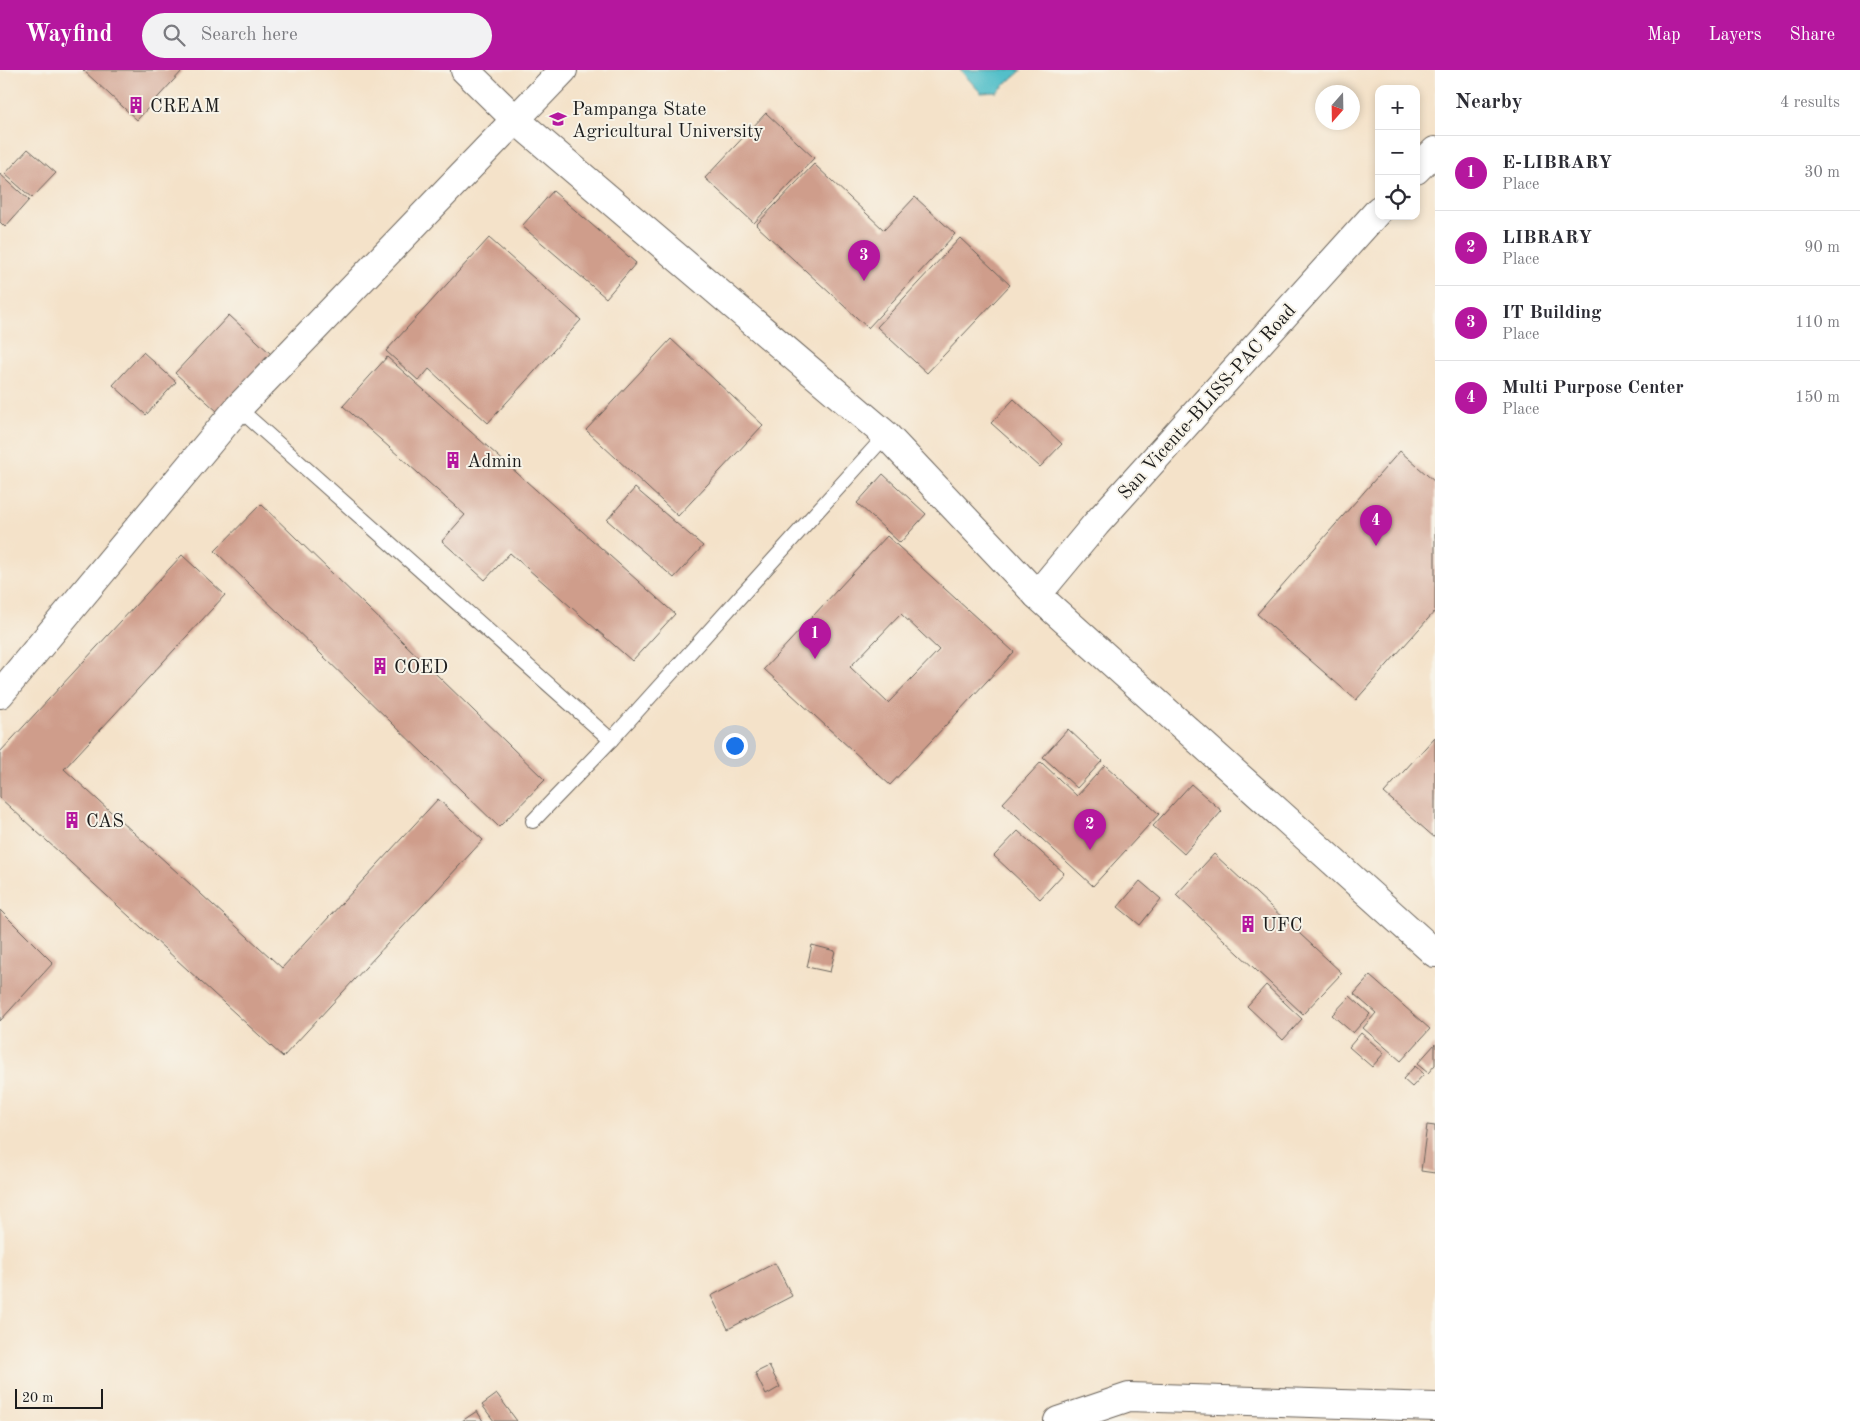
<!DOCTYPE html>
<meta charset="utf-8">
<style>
:root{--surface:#fff;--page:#f2f2f3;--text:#2b2b33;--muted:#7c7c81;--line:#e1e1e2;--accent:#b5179e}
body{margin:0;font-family:"Old Standard TT",serif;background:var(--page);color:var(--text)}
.controls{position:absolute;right:15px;top:15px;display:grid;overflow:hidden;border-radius:10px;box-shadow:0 2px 8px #0003}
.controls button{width:45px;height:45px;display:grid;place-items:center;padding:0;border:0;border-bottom:1px solid var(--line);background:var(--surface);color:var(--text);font:25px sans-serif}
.compass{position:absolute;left:1315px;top:15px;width:45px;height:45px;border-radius:50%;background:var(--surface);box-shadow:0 2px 8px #0003;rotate:200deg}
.scale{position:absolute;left:15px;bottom:12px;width:88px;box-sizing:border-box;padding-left:5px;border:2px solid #1c1c1c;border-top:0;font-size:14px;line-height:18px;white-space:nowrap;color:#1c1c1c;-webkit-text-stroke:4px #f7f3e8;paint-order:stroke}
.you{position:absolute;left:734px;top:675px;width:18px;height:18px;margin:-12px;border:4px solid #fff;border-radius:50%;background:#1a73e8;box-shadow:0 0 0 8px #1a73e833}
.badge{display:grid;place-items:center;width:32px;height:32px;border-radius:50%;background:var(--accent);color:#fff;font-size:16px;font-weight:700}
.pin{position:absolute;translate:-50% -41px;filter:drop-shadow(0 1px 2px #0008)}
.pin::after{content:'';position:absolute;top:26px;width:18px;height:15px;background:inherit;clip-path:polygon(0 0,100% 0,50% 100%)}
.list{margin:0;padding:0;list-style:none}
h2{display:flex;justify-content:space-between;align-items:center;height:65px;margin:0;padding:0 20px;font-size:21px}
h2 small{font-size:16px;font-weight:400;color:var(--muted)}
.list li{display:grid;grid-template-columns:32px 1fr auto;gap:15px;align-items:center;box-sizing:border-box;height:75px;padding:0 20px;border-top:1px solid var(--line)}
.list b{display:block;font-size:19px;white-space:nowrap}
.list p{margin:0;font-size:16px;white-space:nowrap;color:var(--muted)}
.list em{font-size:16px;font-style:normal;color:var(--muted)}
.icon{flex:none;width:28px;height:28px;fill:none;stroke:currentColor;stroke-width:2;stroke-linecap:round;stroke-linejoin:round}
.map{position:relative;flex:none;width:1435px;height:1351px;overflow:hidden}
header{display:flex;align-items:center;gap:30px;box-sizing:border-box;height:70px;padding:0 25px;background:var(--accent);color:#fff}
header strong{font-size:24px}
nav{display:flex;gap:28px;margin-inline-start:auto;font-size:18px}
.search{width:350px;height:45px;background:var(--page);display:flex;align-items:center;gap:12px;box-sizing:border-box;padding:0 18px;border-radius:28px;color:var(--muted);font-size:19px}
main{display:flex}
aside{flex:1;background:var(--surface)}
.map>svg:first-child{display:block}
</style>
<header>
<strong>Wayfind</strong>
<div class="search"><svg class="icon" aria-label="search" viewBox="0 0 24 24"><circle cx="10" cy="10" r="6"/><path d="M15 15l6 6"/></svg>Search here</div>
<nav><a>Map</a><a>Layers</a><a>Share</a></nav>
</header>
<main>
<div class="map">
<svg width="1435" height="1351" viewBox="0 0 1435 1351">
<rect width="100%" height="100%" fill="#f7f3e8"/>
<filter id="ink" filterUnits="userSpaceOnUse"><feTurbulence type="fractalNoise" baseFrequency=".02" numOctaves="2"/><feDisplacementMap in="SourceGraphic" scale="10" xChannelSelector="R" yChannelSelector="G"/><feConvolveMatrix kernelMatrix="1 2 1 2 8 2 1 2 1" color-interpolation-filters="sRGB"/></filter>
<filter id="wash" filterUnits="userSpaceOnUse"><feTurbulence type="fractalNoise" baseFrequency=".0096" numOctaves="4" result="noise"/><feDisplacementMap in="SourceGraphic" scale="20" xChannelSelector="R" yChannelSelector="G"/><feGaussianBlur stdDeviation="1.12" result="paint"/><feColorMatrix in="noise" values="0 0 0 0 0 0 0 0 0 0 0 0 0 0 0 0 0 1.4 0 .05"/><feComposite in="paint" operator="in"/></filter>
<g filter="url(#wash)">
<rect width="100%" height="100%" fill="#f4e2c9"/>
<path fill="#52bfc9" stroke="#376e72" d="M 960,0 L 1022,0 L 997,22 L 981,23 Z"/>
<g id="blocks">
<g fill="#cf9d8b" fill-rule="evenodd">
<path d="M 83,0 L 183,0 L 137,50 Z"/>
<path d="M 766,43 L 814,88 L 754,153 L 705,108 Z"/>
<path d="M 28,79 L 56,103 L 32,128 L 5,104 Z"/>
<path d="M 814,94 L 884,160 L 915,127 L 955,164 L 868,258 L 756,155 Z"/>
<path d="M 0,104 L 29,130 L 5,157 L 0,152 Z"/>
<path d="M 553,121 L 636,193 L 606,228 L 522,156 Z"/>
<path d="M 489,168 L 581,250 L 488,353 L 429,299 L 419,311 L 386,281 Z"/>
<path d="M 960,168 L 1010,215 L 927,303 L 877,257 Z"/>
<path d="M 229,245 L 271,284 L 218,342 L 175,303 Z"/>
<path d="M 671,269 L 763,355 L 678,446 L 586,360 Z"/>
<path d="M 143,282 L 176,312 L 146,345 L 113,315 Z"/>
<path d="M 387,287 L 675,544 L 632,591 L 510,483 L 485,510 L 442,471 L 465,445 L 343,336 Z"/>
<path d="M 1014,329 L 1062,374 L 1040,397 L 991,353 Z"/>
<path d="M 1400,381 L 1435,412 L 1435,541 L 1356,630 L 1257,544 Z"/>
<path d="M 883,404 L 926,444 L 900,473 L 857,433 Z"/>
<path d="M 635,418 L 703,476 L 674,508 L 607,450 Z"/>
<path d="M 261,434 L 545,710 L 499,757 L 215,481 Z"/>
<path d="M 887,466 L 1014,582 L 890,715 L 764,599 ZM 901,544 L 939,580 L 888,633 L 850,597 Z"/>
<path d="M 182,485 L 225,525 L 64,699 L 282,898 L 438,729 L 483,770 L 283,987 L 0,728 L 0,682 Z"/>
<path d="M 1068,659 L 1102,691 L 1077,718 L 1043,687 Z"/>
<path d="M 1435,667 L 1435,768 L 1384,723 Z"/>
<path d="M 1041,692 L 1077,726 L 1105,695 L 1159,744 L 1093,816 L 1003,733 Z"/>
<path d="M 1191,714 L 1222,741 L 1184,784 L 1153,756 Z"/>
<path d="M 1018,761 L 1064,803 L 1040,829 L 994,786 Z"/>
<path d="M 1214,784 L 1342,903 L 1303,944 L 1176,825 Z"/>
<path d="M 1140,811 L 1161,829 L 1140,855 L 1118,837 Z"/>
<path d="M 0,840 L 53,893 L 0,951 Z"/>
<path d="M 812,875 L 835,881 L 830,902 L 807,897 Z"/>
<path d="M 1370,906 L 1430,959 L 1401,991 L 1363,958 L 1376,943 L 1354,924 Z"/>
<path d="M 1266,915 L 1302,949 L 1283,970 L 1247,936 Z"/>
<path d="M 1350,926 L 1370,944 L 1353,963 L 1332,945 Z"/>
<path d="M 1361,963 L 1384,983 L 1372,997 L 1349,977 Z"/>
<path d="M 1435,974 L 1435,995 L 1428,1003 L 1417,994 Z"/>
<path d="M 1415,996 L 1424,1004 L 1412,1017 L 1403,1009 Z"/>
<path d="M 1427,1055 L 1435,1056 L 1435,1103 L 1421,1101 Z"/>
<path d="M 775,1193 L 792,1226 L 728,1259 L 711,1226 Z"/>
<path d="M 769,1296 L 780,1317 L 766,1325 L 755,1303 Z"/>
<path d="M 497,1324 L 517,1351 L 494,1351 L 482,1335 Z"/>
<path d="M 477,1341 L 483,1351 L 462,1351 Z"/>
</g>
</g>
</g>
<g filter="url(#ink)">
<use href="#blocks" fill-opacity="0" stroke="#686159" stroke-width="1"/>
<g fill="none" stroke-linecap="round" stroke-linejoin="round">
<g stroke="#686159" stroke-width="16">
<g id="service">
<path d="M 238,338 L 611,670"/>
<path d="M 533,751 L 611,670 L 886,365"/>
</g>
</g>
<g stroke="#686159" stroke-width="30">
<g id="minor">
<path d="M 465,0 L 516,50 L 886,365 L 1037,525 L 1435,883"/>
<path d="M 1416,100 L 1435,81"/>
<path d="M 1037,525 L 1096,454 L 1379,140"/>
<path d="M 0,624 L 238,338 L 563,0"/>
</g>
</g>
<g stroke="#686159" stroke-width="30">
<path id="tertiary" d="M 1058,1351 L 1129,1327 L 1435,1337"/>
</g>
<use href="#service" stroke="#fff" stroke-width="14"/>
<use href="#minor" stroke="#fff" stroke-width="28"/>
<use href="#tertiary" stroke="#fff" stroke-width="28"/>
</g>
</g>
<defs>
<g id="building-bare" transform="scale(1.35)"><path d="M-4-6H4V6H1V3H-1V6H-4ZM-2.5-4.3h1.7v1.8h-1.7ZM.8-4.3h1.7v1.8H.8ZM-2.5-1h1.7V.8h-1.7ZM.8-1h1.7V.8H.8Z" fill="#b5179e" stroke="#f7f3e8" stroke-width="2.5" paint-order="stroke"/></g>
<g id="university-bare" transform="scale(1.35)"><path d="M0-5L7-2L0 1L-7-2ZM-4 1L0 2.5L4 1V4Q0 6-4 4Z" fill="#b5179e" stroke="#f7f3e8" stroke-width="2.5" paint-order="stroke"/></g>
</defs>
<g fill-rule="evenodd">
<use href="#building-bare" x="136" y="35"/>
<use href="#university-bare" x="558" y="49"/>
<use href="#building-bare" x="453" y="390"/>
<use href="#building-bare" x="380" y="596"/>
<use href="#building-bare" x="72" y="750"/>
<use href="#building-bare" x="1248" y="854"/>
</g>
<g text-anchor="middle" stroke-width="4" stroke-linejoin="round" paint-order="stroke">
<g font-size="19" fill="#1c1c1c" stroke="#f7f3e8" text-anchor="start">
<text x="150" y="42">CREAM</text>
<text x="572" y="45">Pampanga State<tspan x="572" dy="22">Agricultural University</tspan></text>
<text x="467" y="397">Admin</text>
<text x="394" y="603">COED</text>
<text x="86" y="757">CAS</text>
<text x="1262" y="861">UFC</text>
</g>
<g font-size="19" fill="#1c1c1c" stroke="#f7f3e8">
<text transform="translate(1206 331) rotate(-48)" y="7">San Vicente-BLISS-PAC Road</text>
</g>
</g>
</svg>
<div class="controls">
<button>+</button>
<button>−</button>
<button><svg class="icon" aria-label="locate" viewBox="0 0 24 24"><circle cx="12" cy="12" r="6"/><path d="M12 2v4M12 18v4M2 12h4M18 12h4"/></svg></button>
</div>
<svg class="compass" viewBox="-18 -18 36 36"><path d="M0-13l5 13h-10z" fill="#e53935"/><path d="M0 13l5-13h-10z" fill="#7c7c81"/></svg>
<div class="scale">20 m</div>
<div class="you"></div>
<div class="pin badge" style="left:815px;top:589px">1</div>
<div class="pin badge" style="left:1090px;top:780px">2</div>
<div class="pin badge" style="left:864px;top:211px">3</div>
<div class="pin badge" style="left:1376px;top:476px">4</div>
</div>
<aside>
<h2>Nearby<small>4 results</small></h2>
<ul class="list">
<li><span class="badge">1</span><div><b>E-LIBRARY</b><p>Place</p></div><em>30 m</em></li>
<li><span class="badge">2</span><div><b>LIBRARY</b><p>Place</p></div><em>90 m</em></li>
<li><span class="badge">3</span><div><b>IT Building</b><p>Place</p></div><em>110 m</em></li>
<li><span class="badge">4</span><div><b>Multi Purpose Center</b><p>Place</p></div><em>150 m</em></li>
</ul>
</aside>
</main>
